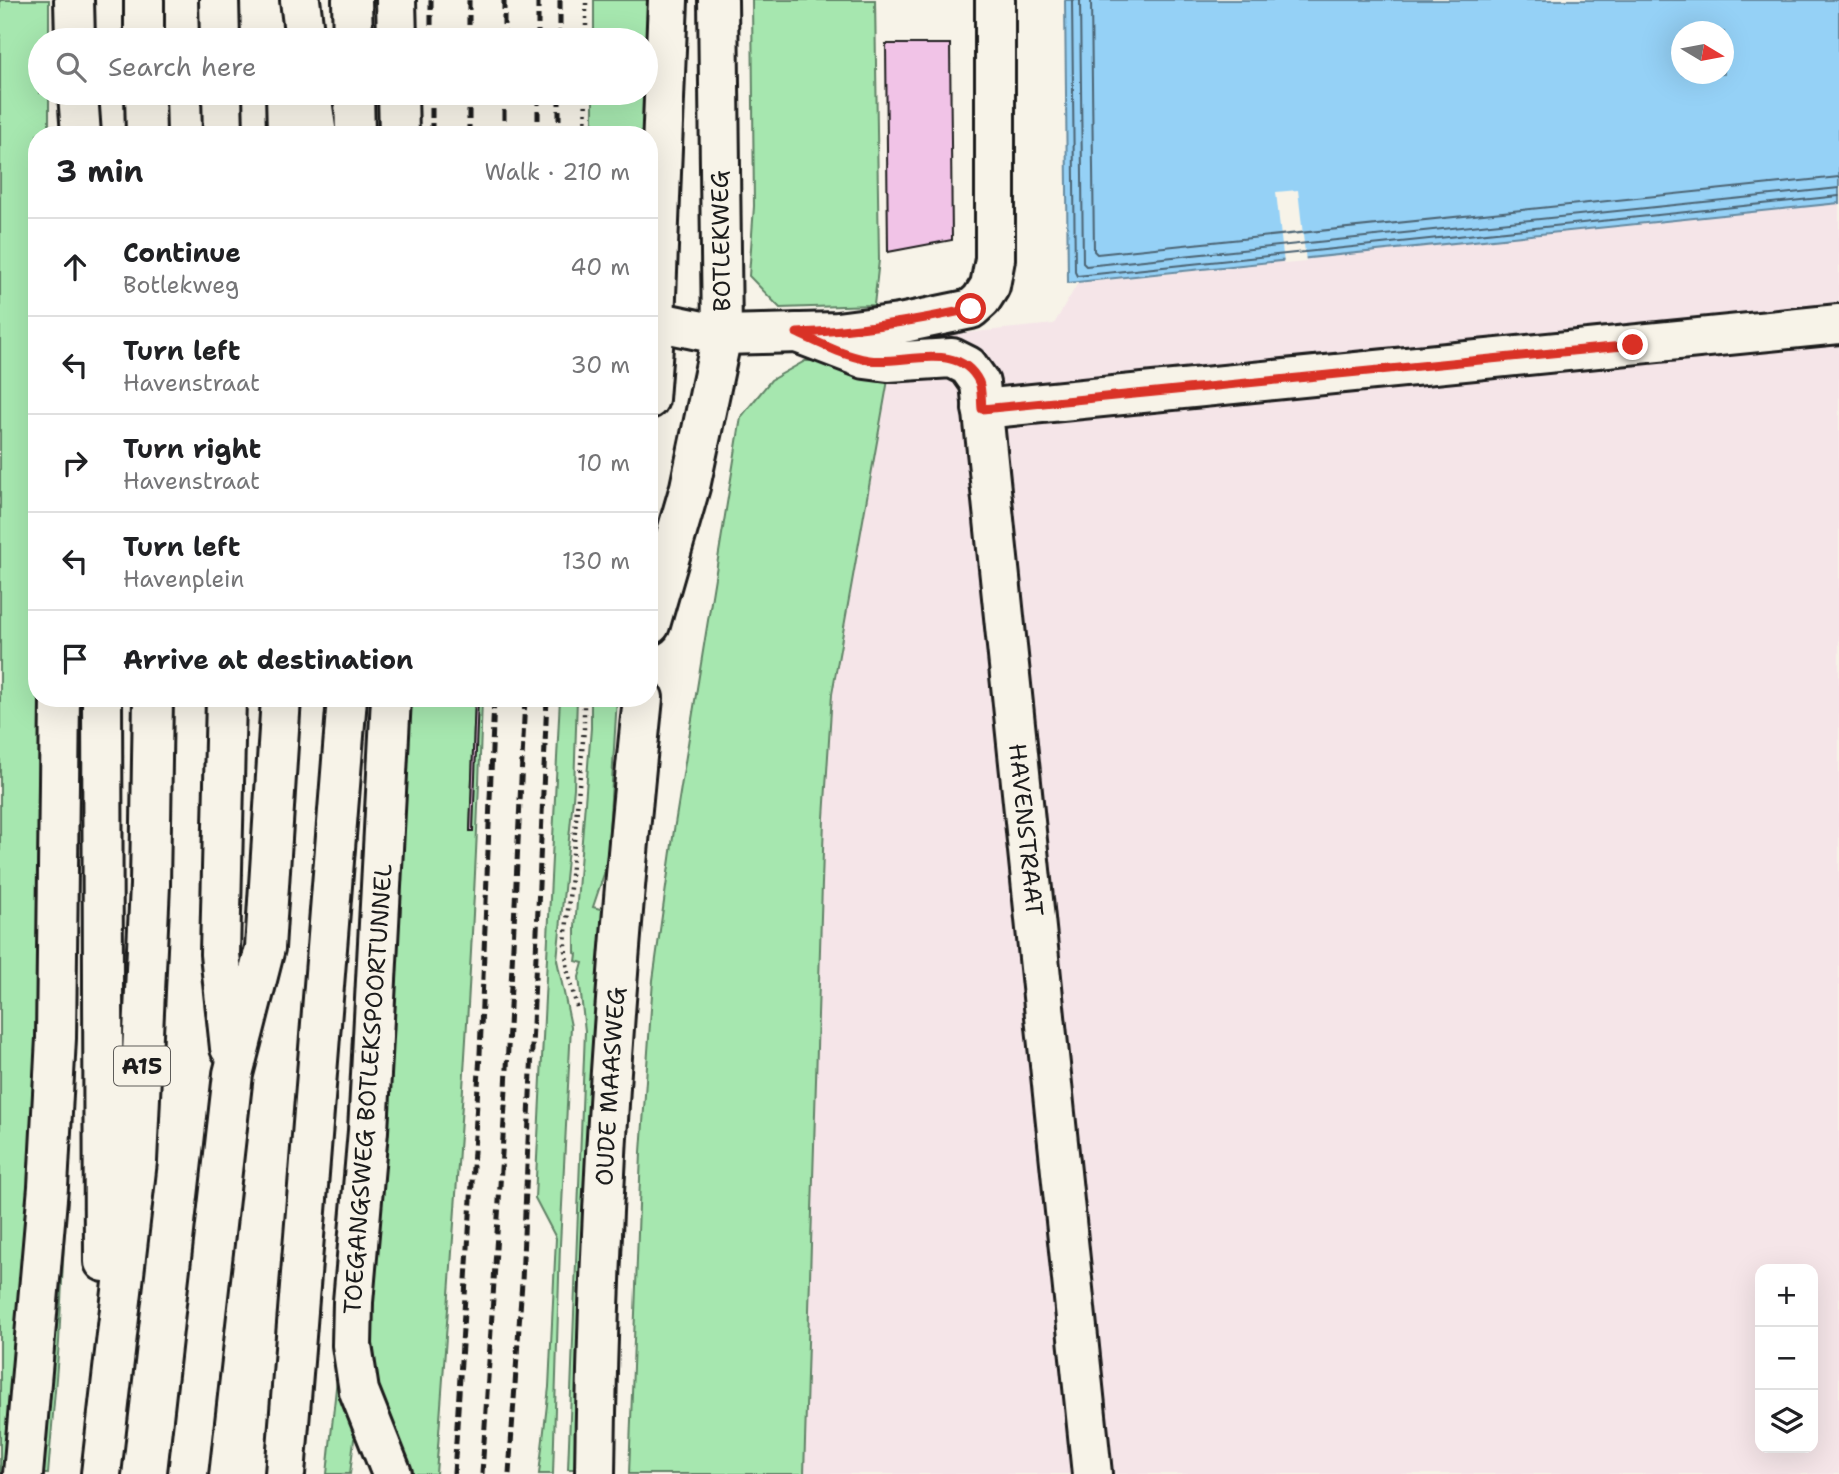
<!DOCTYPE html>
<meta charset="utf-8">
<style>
:root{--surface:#fff;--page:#f6f6f6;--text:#202124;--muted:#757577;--line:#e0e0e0}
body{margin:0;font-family:"Shantell Sans",sans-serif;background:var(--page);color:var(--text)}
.controls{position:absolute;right:21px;bottom:21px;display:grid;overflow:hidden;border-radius:14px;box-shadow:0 7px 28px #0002}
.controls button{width:63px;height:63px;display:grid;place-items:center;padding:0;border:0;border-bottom:2px solid var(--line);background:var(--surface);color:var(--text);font:35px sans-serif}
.compass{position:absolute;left:1671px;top:21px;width:63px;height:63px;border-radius:50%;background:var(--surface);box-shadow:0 7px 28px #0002;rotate:100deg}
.stop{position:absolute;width:21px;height:21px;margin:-16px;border:5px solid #d93025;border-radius:50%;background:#fff}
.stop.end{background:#d93025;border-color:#fff;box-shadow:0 2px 7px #0008}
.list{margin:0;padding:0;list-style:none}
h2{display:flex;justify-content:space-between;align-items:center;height:91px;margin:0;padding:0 28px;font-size:30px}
h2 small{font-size:23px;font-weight:400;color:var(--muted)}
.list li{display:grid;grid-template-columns:46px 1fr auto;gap:21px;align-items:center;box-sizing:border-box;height:98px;padding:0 28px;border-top:2px solid var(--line)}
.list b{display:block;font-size:26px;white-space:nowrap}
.list p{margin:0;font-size:23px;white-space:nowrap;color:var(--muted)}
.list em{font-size:23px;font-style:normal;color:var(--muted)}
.icon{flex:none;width:38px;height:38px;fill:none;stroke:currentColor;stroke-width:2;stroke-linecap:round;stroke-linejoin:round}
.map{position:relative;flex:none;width:1839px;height:1474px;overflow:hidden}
.search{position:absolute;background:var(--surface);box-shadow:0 7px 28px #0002;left:28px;top:28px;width:630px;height:77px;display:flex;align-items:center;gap:18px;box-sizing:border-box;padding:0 24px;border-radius:38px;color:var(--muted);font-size:26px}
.panel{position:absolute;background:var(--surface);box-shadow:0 7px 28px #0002;left:28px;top:126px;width:630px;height:581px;border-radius:28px}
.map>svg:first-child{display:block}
</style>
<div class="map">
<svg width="1839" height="1474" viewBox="0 0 1839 1474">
<rect width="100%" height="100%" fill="#f7f3e8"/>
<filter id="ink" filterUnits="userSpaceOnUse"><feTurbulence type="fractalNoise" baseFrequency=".0143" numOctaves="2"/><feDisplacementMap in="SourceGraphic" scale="14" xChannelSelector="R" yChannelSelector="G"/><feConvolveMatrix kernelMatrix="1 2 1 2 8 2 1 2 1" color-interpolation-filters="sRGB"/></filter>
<g filter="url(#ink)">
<path fill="#f5e5e8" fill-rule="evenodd" d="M 1839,203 L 1839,1474 L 804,1474 L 824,818 L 832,694 L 888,380 L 887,341 L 1054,324 L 1078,283 ZM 1760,1269 L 1813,1269 L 1813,1448 L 1760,1448 Z"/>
<g fill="#a6e7af" stroke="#618266" stroke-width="2">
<path d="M 0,0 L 49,0 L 49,40 L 40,40 L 40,93 L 49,93 L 49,135 L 37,135 L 37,698 L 46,698 L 39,1047 L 8,1474 L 0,1474 Z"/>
<path d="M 594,0 L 650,0 L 645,135 L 593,135 L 593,93 L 646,93 L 646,40 L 594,40 Z"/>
<path d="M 752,0 L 875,0 L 879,260 L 874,305 L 780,308 L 749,276 L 754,206 Z"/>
<path d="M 805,361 L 834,361 L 888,380 L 832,694 L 824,818 L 804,1474 L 629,1474 L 641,1152 L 653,980 L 674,830 L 741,417 L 771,380 Z"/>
<path d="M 401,698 L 475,698 L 470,830 L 478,698 L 482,698 C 474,957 455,1216 436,1474 L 404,1474 L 367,1389 Z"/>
<path d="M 560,698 L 577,698 L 574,788 L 557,960 L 571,1026 L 560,1245 L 553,1474 L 539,1474 L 549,1387 L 556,1238 L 535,1198 Z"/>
<path d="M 591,698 L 617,698 L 608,849 L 604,874 L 593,907 L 604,910 L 579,1469 L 568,1469 L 585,1031 L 579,977 L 583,963 L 576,961 L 577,954 L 575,953 L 575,927 L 591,728 Z"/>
<path d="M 72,1081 L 59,1342 L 48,1474 L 38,1474 Z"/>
<path d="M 339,1359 L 367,1440 L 354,1439 L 350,1474 L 327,1474 Z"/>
</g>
<path fill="#95d1f6" stroke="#65899f" stroke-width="2" fill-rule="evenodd" d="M 1065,0 L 1839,0 L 1839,203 L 1068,283 ZM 1682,32 L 1724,32 L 1724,74 L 1682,74 Z"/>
<path fill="#f7f3e8" d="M 1298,190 L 1306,262 L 1284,264 L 1276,192 Z"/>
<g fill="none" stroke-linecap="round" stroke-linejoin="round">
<g stroke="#4c6473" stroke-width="2">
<path d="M 1072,0 L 1075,272 L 1077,276 L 1839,196"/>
<path d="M 1080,0 L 1083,263 L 1086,266 L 1839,188"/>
<path d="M 1091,0 L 1094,251 L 1097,254 L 1839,177"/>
</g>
</g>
<g fill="#f1c3e7" stroke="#1c1c1c" stroke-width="2">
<path d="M 886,44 L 950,44 L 952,240 L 888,252 Z"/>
<path d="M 475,698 L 478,698 L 473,831 L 470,831 Z"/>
</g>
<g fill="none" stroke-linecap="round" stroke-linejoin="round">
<g stroke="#1c1c1c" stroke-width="44">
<g id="minor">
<path d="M 396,0 L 397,40"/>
<path d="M 398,93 L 399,135"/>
<path d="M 655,321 L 722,335 L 837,332 L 899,324 L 971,309 L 981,300 L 990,286 L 995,259 L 995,0"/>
<path id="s1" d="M 797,333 L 865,359 L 888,362 L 952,358 L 968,366 L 980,383 L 1092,1474"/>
<path d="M 649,399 L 655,321 L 668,0"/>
<path d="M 982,409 L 1839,324"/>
<path d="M 650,625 L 690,487 L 722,335 L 718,0"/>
<path d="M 391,698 L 368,1131 L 353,1302 L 352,1345 L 359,1391 L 392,1474"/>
<path id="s2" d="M 595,1474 C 598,1215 616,956 643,698"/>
</g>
</g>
<g stroke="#1c1c1c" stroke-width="44">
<g id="highway">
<path d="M 74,0 L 75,40"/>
<path d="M 144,0 L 144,40"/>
<path d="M 219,0 L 220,40"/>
<path d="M 300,0 L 305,40"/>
<path d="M 352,0 L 353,40"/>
<path d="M 78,93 L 81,135"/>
<path d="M 145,93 L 146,135"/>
<path d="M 222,93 L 223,135"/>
<path d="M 286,93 L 287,135"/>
<path d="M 311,93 L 317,135"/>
<path d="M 354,93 L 355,135"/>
<path d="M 102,698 L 104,1262"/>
<path d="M 226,698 L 220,954 L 230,1048"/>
<path d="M 23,1474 L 48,1187 L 56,1038 L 60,698"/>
<path d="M 101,1474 L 137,1161 L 150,885 L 153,698"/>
<path d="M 188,1474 L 233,1074 L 265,948 L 281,698"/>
<path d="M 285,1474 L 347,698"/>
</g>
</g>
<g stroke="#1c1c1c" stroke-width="4.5" stroke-dasharray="2 5" stroke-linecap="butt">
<path d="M 586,40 L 586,0"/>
<path d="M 585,135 L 586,93"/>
<path d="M 577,1007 L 568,973 L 565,944 L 584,729 L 584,698"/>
</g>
<use href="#minor" stroke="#f7f3e8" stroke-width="38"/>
<use href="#highway" stroke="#f7f3e8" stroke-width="38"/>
<g stroke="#1c1c1c" stroke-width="5" stroke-dasharray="10 5" stroke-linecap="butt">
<path d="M 431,0 L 431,40"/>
<path d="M 560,0 L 560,40"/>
<path d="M 469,40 L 469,0"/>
<path d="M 504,40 L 504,0"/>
<path d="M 538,40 L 538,0"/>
<path d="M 432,93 L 432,135"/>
<path d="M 469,135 L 469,93"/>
<path d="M 504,135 L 504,93"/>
<path d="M 538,135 L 538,93"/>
<path d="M 559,135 L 559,93"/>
<path d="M 454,1474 L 480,1054 L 494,698"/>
<path d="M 482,1474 L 506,1089 L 525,698"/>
<path d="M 509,1474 L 522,1282 L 547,698"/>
</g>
</g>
</g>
<g fill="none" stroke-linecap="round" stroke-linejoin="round" filter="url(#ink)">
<path stroke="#d93025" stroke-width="9" d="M 971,309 C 913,321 856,331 797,333 C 819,343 844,356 869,360 C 904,365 959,340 979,382 C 982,389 981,401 982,409 L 1633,345"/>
</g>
<g text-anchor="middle" stroke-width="5" stroke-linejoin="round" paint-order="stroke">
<rect fill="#f7f3e8" stroke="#5e5c59" stroke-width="2" x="114" y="1046.5" width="56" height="39" rx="5"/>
<g font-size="23" font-weight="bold" fill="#1c1c1c">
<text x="142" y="1074">A15</text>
</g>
<g font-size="24" fill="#1c1c1c" stroke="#f7f3e8">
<text transform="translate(721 241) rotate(-91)" y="8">BOTLEKWEG</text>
<text dy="8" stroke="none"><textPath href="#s1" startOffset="648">HAVENSTRAAT</textPath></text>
<text dy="8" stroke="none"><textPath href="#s2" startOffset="388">OUDE MAASWEG</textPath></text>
<text transform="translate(368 1089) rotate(-86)" y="8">TOEGANGSWEG BOTLEKSPOORTUNNEL</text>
</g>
</g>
</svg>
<div class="controls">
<button>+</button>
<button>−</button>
<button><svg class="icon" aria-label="layers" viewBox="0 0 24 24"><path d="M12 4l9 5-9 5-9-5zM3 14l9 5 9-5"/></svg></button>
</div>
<svg class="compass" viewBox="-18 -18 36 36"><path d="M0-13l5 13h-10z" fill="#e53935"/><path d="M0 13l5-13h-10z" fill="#757577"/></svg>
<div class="stop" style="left:971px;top:309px"></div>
<div class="stop end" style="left:1633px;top:345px"></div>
<div class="search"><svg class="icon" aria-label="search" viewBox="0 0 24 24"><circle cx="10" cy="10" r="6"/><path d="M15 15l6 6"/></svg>Search here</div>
<section class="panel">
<h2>3 min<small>Walk · 210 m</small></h2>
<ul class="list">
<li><svg class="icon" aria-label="ahead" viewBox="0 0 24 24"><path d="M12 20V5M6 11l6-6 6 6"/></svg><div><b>Continue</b><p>Botlekweg</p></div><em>40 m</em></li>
<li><svg class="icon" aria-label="left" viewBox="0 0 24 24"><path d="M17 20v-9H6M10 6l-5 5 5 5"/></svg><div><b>Turn left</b><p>Havenstraat</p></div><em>30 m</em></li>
<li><svg class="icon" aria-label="right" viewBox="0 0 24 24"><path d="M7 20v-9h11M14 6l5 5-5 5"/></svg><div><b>Turn right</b><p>Havenstraat</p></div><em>10 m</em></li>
<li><svg class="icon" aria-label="left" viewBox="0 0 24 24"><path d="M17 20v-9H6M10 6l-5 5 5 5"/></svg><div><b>Turn left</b><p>Havenplein</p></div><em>130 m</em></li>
<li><svg class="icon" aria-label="arrive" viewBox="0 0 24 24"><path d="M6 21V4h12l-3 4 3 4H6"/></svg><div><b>Arrive at destination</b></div></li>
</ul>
</section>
</div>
